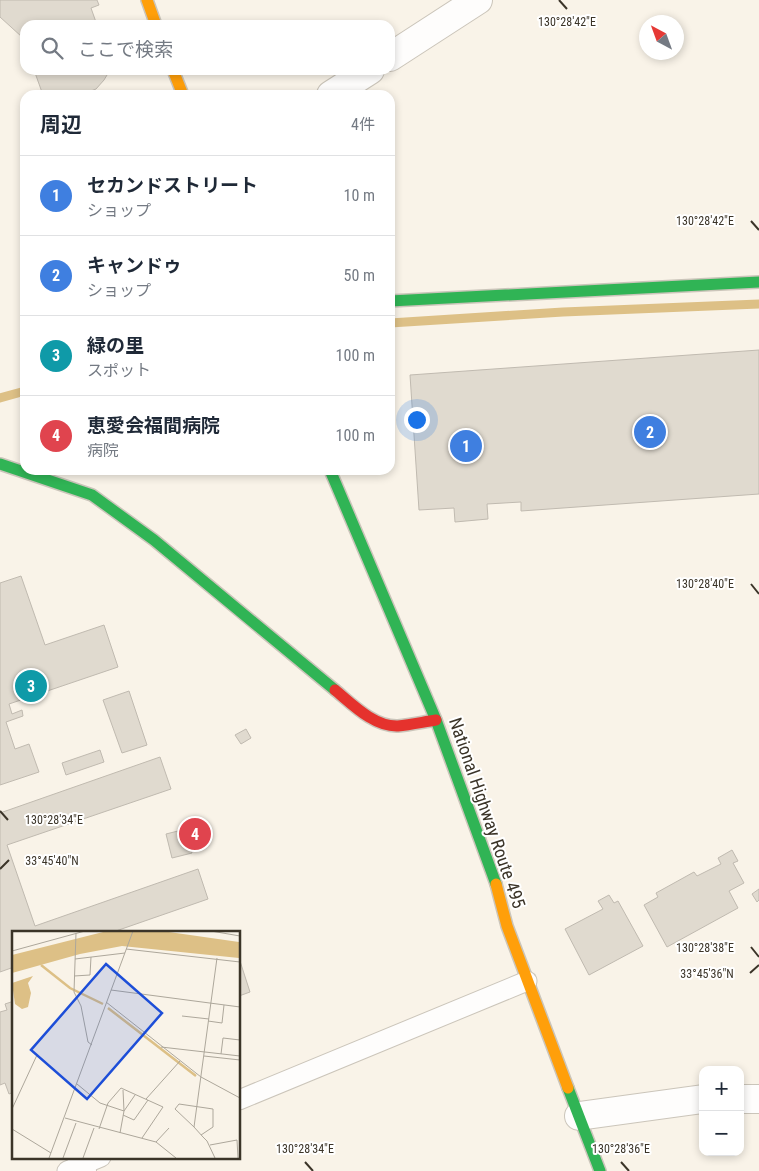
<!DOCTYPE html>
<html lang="ja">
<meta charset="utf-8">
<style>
:root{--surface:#fff;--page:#f2f2f3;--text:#1f2937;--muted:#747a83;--line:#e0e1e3;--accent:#7e776b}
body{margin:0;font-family:"Roboto Condensed","Noto Sans JP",sans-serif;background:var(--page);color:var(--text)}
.controls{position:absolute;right:15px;bottom:15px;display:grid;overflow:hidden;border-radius:10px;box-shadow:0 2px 8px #0003}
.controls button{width:45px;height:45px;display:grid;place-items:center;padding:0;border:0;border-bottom:1px solid var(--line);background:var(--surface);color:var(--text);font:25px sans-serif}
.compass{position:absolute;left:639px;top:15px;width:45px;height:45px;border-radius:50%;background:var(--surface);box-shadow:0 2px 8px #0003;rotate:319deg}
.you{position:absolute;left:416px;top:419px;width:18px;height:18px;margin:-12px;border:4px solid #fff;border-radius:50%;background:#1a73e8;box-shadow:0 0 0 8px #1a73e833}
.badge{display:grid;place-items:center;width:32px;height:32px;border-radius:50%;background:var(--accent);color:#fff;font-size:16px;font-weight:700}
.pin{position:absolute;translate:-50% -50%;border:2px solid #fff;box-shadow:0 1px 5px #0006}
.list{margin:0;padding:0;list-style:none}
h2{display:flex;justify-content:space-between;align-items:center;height:65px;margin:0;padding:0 20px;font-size:21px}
h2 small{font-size:16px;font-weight:400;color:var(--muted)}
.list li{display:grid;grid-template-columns:32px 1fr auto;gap:15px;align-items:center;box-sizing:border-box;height:80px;padding:0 20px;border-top:1px solid var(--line)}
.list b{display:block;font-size:19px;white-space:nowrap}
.list p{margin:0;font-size:16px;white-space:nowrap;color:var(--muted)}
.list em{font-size:16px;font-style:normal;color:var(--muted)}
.icon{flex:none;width:28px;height:28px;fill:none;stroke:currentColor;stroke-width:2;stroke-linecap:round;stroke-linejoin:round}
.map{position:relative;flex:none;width:759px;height:1171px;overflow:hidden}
.search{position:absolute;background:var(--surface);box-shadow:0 2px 8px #0003;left:20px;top:20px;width:375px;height:55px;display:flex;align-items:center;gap:12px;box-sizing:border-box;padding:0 18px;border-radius:15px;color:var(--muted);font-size:19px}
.panel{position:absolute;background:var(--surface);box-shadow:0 2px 8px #0003;left:20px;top:90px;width:375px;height:385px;border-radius:15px}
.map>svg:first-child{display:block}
</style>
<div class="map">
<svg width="759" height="1171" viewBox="0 0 759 1171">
<rect width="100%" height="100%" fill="#f9f3e8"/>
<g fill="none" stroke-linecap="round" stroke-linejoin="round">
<g stroke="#ddc086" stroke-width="9">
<path d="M 390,323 L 563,312 L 759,304"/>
<path d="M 0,398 L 25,391"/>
</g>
</g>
<g fill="#e0dacf" stroke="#c0bab0">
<path d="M 0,0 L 97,0 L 99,5 L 91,8 L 97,25 L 25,25 L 25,44 L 22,37 L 0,17 Z"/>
<path d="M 34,70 L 110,70 L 104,80 L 96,89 L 81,95 L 43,95 Z"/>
<path d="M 759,350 L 759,494 L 521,511 L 521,502 L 487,504 L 488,519 L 455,522 L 454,508 L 419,510 L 410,375 Z"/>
<path d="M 21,576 L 45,645 L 104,625 L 118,667 L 9,704 L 12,714 L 22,710 L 23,716 L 6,722 L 15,749 L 29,744 L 39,772 L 0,785 L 0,583 Z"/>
<path d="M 129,691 L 147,745 L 122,753 L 103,700 Z"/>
<path d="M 246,729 L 251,738 L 241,744 L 235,735 Z"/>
<path d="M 100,750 L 104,762 L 66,775 L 62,763 Z"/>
<path d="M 160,757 L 171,789 L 7,845 L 35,926 L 198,869 L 208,899 L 113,932 L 14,932 L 14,967 L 0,972 L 0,813 Z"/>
<path d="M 186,829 L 192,853 L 172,858 L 166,834 Z"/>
<path d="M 732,850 L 738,861 L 733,863 L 744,883 L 729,891 L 738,908 L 667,947 L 644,905 L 658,897 L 656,893 L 694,872 L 697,876 L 721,864 L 718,858 Z"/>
<path d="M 759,889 L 759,900 L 757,902 L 752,894 Z"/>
<path d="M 609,895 L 614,903 L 618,901 L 643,946 L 589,975 L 565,929 L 603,909 L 598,901 Z"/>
<path d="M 239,958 L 250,992 L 239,996 Z"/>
<path d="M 14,1001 L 14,1092 L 9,1094 L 5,1083 L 0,1085 L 0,1012 L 7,1010 L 5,1004 Z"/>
</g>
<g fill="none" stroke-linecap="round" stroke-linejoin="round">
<g stroke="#cbc5ba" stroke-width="21">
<g id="lane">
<path d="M 239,1100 L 527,981"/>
<path d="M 67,1171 L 101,1157"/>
</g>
</g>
<g stroke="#cbc5ba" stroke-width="30">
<g id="street">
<path d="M 390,57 L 478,0"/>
<path d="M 331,95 L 370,70"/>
<path d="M 740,1099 L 759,1099"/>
<path d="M 579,1116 L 703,1099"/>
<path d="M 81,1166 L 82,1171"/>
</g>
</g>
<g stroke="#cbc5ba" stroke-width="14">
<g id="fast">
<path d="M 390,301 L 759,282"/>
<path d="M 0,464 L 92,495 L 154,540 L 335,690"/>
<path d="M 330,470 L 436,720 L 496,884"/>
<path d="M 568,1088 L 600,1171"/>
</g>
</g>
<g stroke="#cbc5ba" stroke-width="14">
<g id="slow">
<path d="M 147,0 L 156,25"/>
<path d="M 173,70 L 183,95"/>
<path d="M 496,884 L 507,926 L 568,1088"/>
</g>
</g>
<g stroke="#cbc5ba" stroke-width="14">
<path id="jam" d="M 335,690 C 352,704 374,727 398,726 C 410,725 423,722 436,720"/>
</g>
<use href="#lane" stroke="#fefdfc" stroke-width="19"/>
<use href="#street" stroke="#fefdfc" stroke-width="28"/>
<use href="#fast" stroke="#30b455" stroke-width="11"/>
<use href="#slow" stroke="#ff9f0a" stroke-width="11"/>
<use href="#jam" stroke="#e5322d" stroke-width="11"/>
</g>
<path fill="none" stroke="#3b3428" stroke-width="2" d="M 559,0 L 567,9M 751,221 L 759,230M 751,584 L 759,594M 0,811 L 8,820M 0,869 L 9,860M 751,947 L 759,957M 750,973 L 759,965M 305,1162 L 313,1171M 621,1162 L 629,1171"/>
<g text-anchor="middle" stroke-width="4" stroke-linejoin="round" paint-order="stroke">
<g font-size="18" fill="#3b3428" stroke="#fff">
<text transform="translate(487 813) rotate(71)" y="6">National Highway Route 495</text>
</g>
</g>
<g transform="translate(12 931)">
<rect width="228" height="228" fill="#f9f3e8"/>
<path d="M 95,0 L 150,0 L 227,11 L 227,27 L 110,15 L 68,23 L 0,42 L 0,24 ZM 21,45 L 16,52 L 19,62 L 16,76 L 10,78 L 3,73 L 0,52 Z" fill="#ddc086"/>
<path fill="none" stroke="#ddc086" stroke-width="2.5" d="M 29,34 L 58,57 L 91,73M 96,77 L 184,145"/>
<path fill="none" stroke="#ada79b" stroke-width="1" d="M 199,0 L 228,5M 64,2 L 62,61 L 69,75 L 76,111 L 80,114M 114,18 L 228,31M 0,20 L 73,0M 63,28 L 113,22M 62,45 L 78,44 L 79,26M 99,59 L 228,76M 94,71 L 189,146 L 228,167M 170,85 L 197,88M 196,90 L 210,92 L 212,74M 149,116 L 228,125M 209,123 L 211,107 L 228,109M 192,125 L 228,129M 65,153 L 88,172 L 112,180 L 111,159M 134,168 L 168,130M 0,178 L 25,124M 111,184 L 122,189 L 136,169M 53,187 L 144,211 L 164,227M 182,196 L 205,27M 0,198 L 39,222M 87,198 L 96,172 L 109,157 L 151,176 L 130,207M 108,202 L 112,180 L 123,164M 189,204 L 201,196 L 201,178 L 167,173 L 163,178 L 182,196 L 191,206 L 195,210 L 203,227M 144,211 L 157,197M 198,214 L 225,209 L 226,227M 37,227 L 121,0M 51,227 L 64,192M 71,227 L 82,197"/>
<path fill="#1d4ed8" fill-opacity="0.15" stroke="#1d4ed8" stroke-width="2.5" d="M 94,33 L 150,82 L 75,168 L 19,119 Z"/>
<rect width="228" height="228" fill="none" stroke="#3b3428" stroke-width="2.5"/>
</g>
<g font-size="12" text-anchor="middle" fill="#3b3428" stroke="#fff" stroke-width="4" stroke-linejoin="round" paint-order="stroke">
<text x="567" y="26">130°28'42"E</text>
<text x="705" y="225">130°28'42"E</text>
<text x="705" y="588">130°28'40"E</text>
<text x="54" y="824">130°28'34"E</text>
<text x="52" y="865">33°45'40"N</text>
<text x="705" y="952">130°28'38"E</text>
<text x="707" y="978">33°45'36"N</text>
<text x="305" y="1153">130°28'34"E</text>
<text x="621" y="1153">130°28'36"E</text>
</g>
</svg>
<div class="controls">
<button>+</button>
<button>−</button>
</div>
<svg class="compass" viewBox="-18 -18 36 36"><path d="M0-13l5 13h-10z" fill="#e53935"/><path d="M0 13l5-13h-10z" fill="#747a83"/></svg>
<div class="you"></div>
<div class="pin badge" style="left:466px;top:446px;background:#3f7fe0">1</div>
<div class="pin badge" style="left:650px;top:432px;background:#3f7fe0">2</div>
<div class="pin badge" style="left:31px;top:686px;background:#0f9aa8">3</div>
<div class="pin badge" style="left:195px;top:834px;background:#e0444e">4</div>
<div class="search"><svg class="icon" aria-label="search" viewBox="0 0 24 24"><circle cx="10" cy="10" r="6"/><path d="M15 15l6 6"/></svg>ここで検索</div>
<section class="panel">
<h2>周辺<small>4件</small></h2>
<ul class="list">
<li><span class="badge" style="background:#3f7fe0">1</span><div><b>セカンドストリート</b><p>ショップ</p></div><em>10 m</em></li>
<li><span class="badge" style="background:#3f7fe0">2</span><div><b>キャンドゥ</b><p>ショップ</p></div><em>50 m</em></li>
<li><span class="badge" style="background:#0f9aa8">3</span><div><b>緑の里</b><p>スポット</p></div><em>100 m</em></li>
<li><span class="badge" style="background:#e0444e">4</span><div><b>恵愛会福間病院</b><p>病院</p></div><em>100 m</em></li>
</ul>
</section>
</div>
